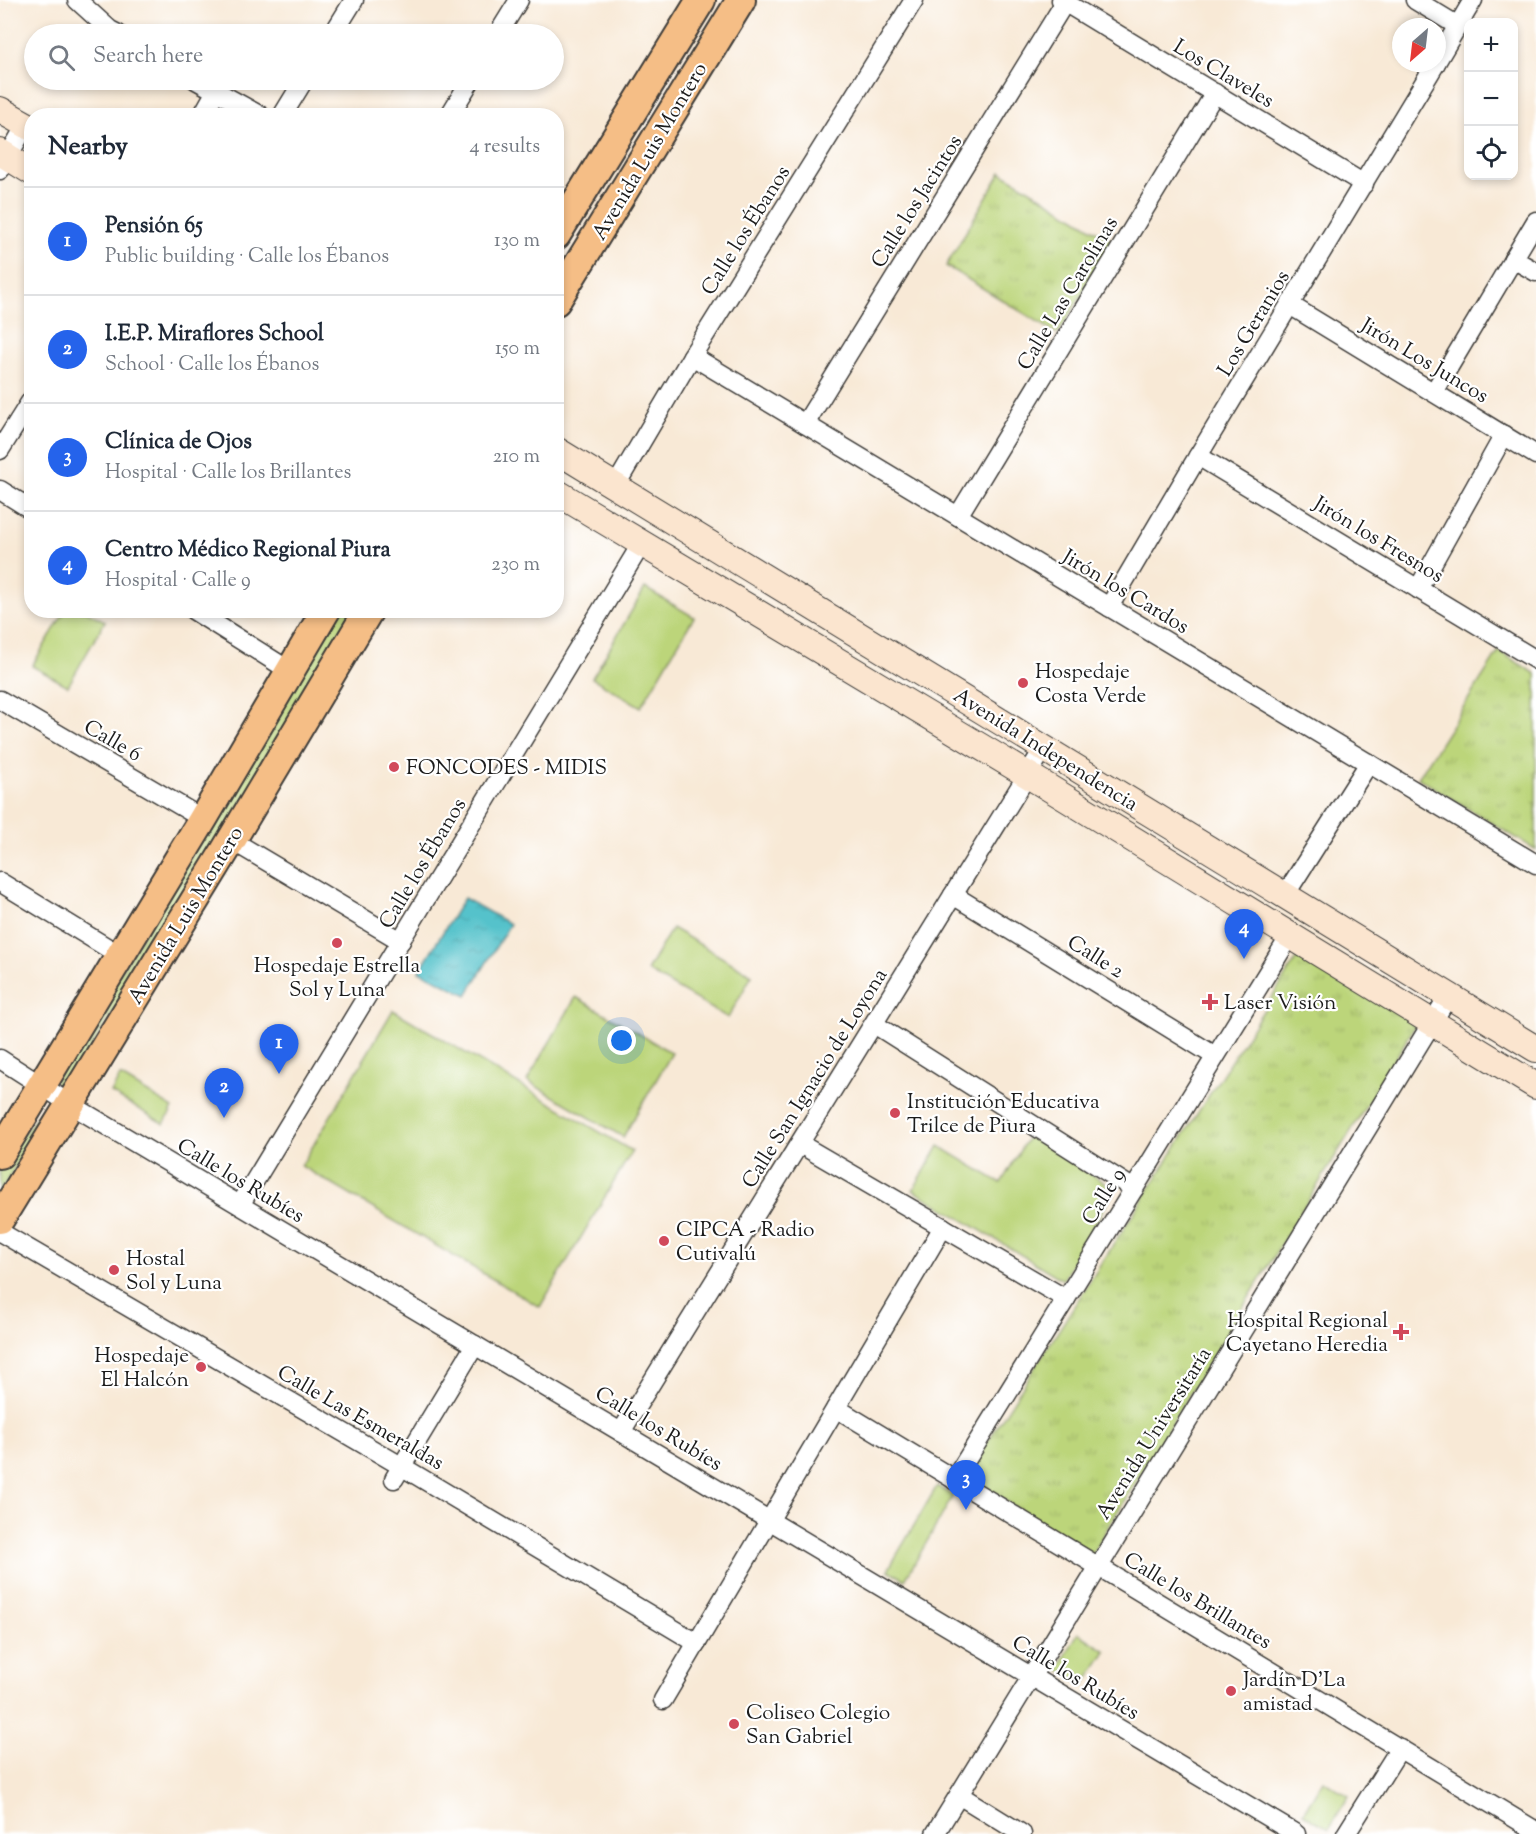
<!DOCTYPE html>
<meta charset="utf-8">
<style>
:root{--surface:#fff;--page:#f2f2f3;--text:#1f2937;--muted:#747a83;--line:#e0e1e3;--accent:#2563eb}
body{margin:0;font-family:"Sorts Mill Goudy",serif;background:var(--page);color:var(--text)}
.controls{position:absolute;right:18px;top:18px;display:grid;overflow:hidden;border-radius:12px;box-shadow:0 3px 9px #0003}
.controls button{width:54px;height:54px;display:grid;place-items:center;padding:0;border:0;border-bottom:2px solid var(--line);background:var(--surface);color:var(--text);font:30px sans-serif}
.compass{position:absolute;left:1392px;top:18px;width:54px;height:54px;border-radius:50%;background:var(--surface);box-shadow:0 3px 9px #0003;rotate:208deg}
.you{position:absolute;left:622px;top:1041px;width:21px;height:21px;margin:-15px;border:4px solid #fff;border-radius:50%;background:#1a73e8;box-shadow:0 0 0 9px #1a73e833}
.badge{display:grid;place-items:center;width:39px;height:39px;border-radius:50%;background:var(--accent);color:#fff;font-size:20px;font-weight:700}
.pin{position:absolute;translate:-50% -50px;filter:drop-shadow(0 2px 3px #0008)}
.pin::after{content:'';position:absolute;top:32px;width:21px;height:18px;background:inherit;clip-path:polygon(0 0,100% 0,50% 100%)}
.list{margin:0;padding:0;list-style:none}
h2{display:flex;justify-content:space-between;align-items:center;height:78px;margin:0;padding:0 24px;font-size:26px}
h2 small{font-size:20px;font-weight:400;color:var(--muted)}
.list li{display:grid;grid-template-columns:39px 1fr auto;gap:18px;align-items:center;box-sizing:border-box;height:108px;padding:0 24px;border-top:2px solid var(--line)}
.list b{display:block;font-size:22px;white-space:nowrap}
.list p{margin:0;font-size:20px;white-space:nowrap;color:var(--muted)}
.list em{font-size:20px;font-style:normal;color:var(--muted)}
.icon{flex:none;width:33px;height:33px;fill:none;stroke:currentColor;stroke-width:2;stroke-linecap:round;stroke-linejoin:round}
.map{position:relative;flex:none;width:1536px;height:1834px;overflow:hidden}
.search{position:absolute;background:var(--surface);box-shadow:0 3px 9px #0003;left:24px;top:24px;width:540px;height:66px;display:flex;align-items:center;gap:15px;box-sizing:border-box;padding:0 21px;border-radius:33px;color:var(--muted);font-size:22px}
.panel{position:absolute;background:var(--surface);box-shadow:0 3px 9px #0003;left:24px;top:108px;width:540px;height:510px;border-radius:24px}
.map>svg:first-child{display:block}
</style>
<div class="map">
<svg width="1536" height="1834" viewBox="0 0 1536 1834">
<defs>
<pattern id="park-tufts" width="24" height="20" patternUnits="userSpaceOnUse" patternTransform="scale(1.5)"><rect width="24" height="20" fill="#bcd57a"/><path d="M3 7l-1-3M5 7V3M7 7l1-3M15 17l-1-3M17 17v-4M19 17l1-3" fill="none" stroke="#a1b669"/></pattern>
<pattern id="water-ripples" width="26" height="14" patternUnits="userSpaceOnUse" patternTransform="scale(1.5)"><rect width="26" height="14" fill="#54c2cb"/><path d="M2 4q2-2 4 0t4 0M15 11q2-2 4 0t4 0" fill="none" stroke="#49a6ae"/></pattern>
</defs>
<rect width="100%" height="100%" fill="#fff"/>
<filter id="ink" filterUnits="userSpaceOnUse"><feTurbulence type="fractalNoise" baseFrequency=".0167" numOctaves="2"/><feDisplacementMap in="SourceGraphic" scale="12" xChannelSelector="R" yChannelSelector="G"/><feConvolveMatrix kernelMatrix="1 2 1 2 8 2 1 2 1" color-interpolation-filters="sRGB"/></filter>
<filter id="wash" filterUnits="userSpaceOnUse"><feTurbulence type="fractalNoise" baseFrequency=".008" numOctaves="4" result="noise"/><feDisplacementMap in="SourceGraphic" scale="24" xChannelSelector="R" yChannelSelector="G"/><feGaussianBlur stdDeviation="1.35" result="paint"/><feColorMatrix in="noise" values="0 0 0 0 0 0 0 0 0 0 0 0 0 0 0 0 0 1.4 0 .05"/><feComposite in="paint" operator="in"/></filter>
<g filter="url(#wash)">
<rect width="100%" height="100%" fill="#f8e9d6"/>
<g fill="#bcd57a" stroke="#6c784b" stroke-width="1.5">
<path d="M 645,588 L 694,617 L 641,707 L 592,678 Z"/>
<path d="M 65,611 L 86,611 L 105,621 L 68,686 L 32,666 Z"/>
<path d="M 339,611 L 360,611 L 65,1090 L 54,1082 Z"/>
<path d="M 672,928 L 752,975 L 728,1018 L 647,971 Z"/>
<path d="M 576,997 L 672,1053 L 623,1137 L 527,1081 Z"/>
<path d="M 393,1010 L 632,1151 L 540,1307 L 301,1166 Z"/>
<path d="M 120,1076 L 173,1108 L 164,1124 L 111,1093 Z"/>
<path d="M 46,1104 L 49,1112 L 0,1192 L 0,1165 Z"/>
<path d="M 1029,1135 L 1115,1189 L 1063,1280 L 913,1190 L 939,1146 L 1001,1183 Z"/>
<path d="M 937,1486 L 953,1496 L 905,1580 L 888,1570 Z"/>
<path d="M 1078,1633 L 1106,1651 L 1084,1685 L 1058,1669 Z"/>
<path d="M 1323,1780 L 1349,1796 L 1329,1829 L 1303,1813 Z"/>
</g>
<g fill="url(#park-tufts)" stroke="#6c784b" stroke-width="1.5">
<path d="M 1001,172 L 1114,242 L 1058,334 L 946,266 Z"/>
<path d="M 1499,651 L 1536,674 L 1536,850 L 1418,778 Z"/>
<path d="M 1302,950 L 1417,1023 L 1090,1557 L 966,1475 Z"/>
</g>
<path fill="url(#water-ripples)" stroke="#386f74" stroke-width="1.5" d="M 464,898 L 510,924 L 467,995 L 419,971 Z"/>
</g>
<g filter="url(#ink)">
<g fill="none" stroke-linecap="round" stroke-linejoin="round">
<g stroke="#3d3b38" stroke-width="21">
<g id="street">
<path d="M 77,0 L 110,30 L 118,34"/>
<path d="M 1061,0 L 1364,184"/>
<path d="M 1415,0 L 1458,26"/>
<path d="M 333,34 L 354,0"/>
<path d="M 498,34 L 519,0"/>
<path d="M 1437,61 L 1473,0"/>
<path d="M 196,80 L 261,116"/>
<path d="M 202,116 L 216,91"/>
<path d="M 282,116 L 304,80"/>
<path d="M 449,116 L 471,80"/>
<path d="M 0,170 L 26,125"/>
<path d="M 1513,259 L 1536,272"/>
<path d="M 1290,305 L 1536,455"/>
<path d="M 692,356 L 1536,864"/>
<path d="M 1434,392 L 1536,221"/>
<path d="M 805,424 L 1065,2"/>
<path d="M 0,450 L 32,399"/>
<path d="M 1198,456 L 1536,660"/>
<path d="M 616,485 L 692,356 L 914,0"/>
<path d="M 0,490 L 32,510"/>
<path d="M 958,516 L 1215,93"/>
<path d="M 1418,589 L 1504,435"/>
<path d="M 1109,607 L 1198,456 L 1436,63"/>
<path d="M 193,610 L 290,671"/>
<path d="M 0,700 L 203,819"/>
<path d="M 231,840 L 401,941"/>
<path d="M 0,882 L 121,956"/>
<path d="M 953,895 L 1215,1056"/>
<path d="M 1285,895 L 1369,763"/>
<path d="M 874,1024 L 1134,1189"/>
<path d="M 0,1059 L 70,1104 L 1296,1834"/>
<path d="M 800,1144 L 1066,1299"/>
<path d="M 240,1205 L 642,543"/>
<path d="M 0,1232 L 401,1466 L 697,1643"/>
<path d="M 836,1408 L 1536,1831"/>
<path d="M 621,1432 L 1044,748"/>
<path d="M 394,1479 L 475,1345"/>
<path d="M 954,1480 L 1290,936"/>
<path d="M 663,1700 L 943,1227"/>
<path d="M 959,1795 L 1022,1834"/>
<path d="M 935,1834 L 1449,995"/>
<path d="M 1346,1834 L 1400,1748"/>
</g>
</g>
<g stroke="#3d3b38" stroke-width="28">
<g id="secondary">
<path d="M 0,110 L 32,128"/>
<path d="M 0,152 L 32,172"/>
<path d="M 556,450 L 1536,1049"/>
<path d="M 556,492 L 1028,775 L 1536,1086"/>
</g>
</g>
<g stroke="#3d3b38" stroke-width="32">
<g id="primary">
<path d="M 556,235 L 701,0"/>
<path d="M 556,301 L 741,0"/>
<path d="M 0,1154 L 203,819 L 326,610"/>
<path d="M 0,1219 L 225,851 L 369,610"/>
</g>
</g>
<use href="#street" stroke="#fff" stroke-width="18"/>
<use href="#secondary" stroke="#fbe5cf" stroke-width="26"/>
<use href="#primary" stroke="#f5be86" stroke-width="28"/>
</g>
</g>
<g fill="#d1495b" stroke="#fff" stroke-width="2">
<circle cx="1023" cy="683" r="6"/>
<circle cx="394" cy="767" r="6"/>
<circle cx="337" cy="943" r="6"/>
<path d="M1207 993h6v6h6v6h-6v6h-6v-6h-6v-6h6z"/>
<circle cx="895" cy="1113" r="6"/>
<circle cx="664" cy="1241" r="6"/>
<circle cx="114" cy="1270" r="6"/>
<path d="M1398 1323h6v6h6v6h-6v6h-6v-6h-6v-6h6z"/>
<circle cx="201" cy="1367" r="6"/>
<circle cx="1231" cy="1691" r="6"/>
<circle cx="734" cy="1724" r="6"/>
</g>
<g text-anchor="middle" stroke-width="4.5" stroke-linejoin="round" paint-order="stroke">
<g font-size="21" fill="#1c1c1c" stroke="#fff">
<text transform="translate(1224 73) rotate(31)" y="7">Los Claveles</text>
<text transform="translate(649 151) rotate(-59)" y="7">Avenida Luis Montero</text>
<text transform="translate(916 201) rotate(-58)" y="7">Calle los Jacintos</text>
<text transform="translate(745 230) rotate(-58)" y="7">Calle los Ébanos</text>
<text transform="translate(1067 293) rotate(-59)" y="7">Calle Las Carolinas</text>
<text transform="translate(1253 323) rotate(-59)" y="7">Los Geranios</text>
<text transform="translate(1425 360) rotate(31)" y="7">Jirón Los Juncos</text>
<text transform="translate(1379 539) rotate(31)" y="7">Jirón los Fresnos</text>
<text transform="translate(1126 591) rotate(31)" y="7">Jirón los Cardos</text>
<text transform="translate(113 740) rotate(30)" y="7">Calle 6</text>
<text transform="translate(1046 749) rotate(32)" y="7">Avenida Independencia</text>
<text transform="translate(422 863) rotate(-59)" y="7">Calle los Ébanos</text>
<text transform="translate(185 915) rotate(-59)" y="7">Avenida Luis Montero</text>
<text transform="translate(1096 956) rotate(32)" y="7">Calle 2</text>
<text transform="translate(814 1078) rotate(-58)" y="7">Calle San Ignacio de Loyona</text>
<text transform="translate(241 1180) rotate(31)" y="7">Calle los Rubíes</text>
<text transform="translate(1103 1196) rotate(-58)" y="7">Calle 9</text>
<text transform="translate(361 1417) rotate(30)" y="7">Calle Las Esmeraldas</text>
<text transform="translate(659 1428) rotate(31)" y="7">Calle los Rubíes</text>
<text transform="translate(1153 1433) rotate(-58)" y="7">Avenida Universitaría</text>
<text transform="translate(1198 1600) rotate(31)" y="7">Calle los Brillantes</text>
<text transform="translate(1076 1677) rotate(31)" y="7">Calle los Rubíes</text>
</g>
<g font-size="21" fill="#1c1c1c" stroke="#fff" text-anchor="start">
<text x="1035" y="678">Hospedaje<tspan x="1035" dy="24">Costa Verde</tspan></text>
<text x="406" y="774">FONCODES - MIDIS</text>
<text x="337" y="972" text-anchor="middle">Hospedaje Estrella<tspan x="337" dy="24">Sol y Luna</tspan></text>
<text x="1224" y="1009">Laser Visión</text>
<text x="907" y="1108">Institución Educativa<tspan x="907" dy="24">Trilce de Piura</tspan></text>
<text x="676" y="1236">CIPCA - Radio<tspan x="676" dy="24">Cutivalú</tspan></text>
<text x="126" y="1265">Hostal<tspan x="126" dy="24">Sol y Luna</tspan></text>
<text x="1388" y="1327" text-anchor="end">Hospital Regional<tspan x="1388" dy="24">Cayetano Heredia</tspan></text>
<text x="189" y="1362" text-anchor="end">Hospedaje<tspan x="189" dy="24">El Halcón</tspan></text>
<text x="1243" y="1686">Jardín D'La<tspan x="1243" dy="24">amistad</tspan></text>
<text x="746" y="1719">Coliseo Colegio<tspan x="746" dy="24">San Gabriel</tspan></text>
</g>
</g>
</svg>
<div class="controls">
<button>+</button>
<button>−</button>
<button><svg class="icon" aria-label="locate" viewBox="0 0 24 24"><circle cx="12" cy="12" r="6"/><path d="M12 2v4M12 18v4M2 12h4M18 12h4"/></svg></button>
</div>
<svg class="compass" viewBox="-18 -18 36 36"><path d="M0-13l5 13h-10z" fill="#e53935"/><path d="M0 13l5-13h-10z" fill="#747a83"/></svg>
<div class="you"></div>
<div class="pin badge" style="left:279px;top:1074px">1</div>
<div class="pin badge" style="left:224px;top:1118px">2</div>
<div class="pin badge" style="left:966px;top:1510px">3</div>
<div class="pin badge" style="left:1244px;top:959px">4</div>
<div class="search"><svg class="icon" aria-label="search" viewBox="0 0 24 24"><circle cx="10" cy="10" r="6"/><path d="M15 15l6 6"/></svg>Search here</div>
<section class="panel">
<h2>Nearby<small>4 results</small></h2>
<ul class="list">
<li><span class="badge">1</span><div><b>Pensión 65</b><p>Public building · Calle los Ébanos</p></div><em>130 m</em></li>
<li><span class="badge">2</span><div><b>I.E.P. Miraflores School</b><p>School · Calle los Ébanos</p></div><em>150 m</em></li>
<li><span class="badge">3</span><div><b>Clínica de Ojos</b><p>Hospital · Calle los Brillantes</p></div><em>210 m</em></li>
<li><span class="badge">4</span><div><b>Centro Médico Regional Piura</b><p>Hospital · Calle 9</p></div><em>230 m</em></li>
</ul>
</section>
</div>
